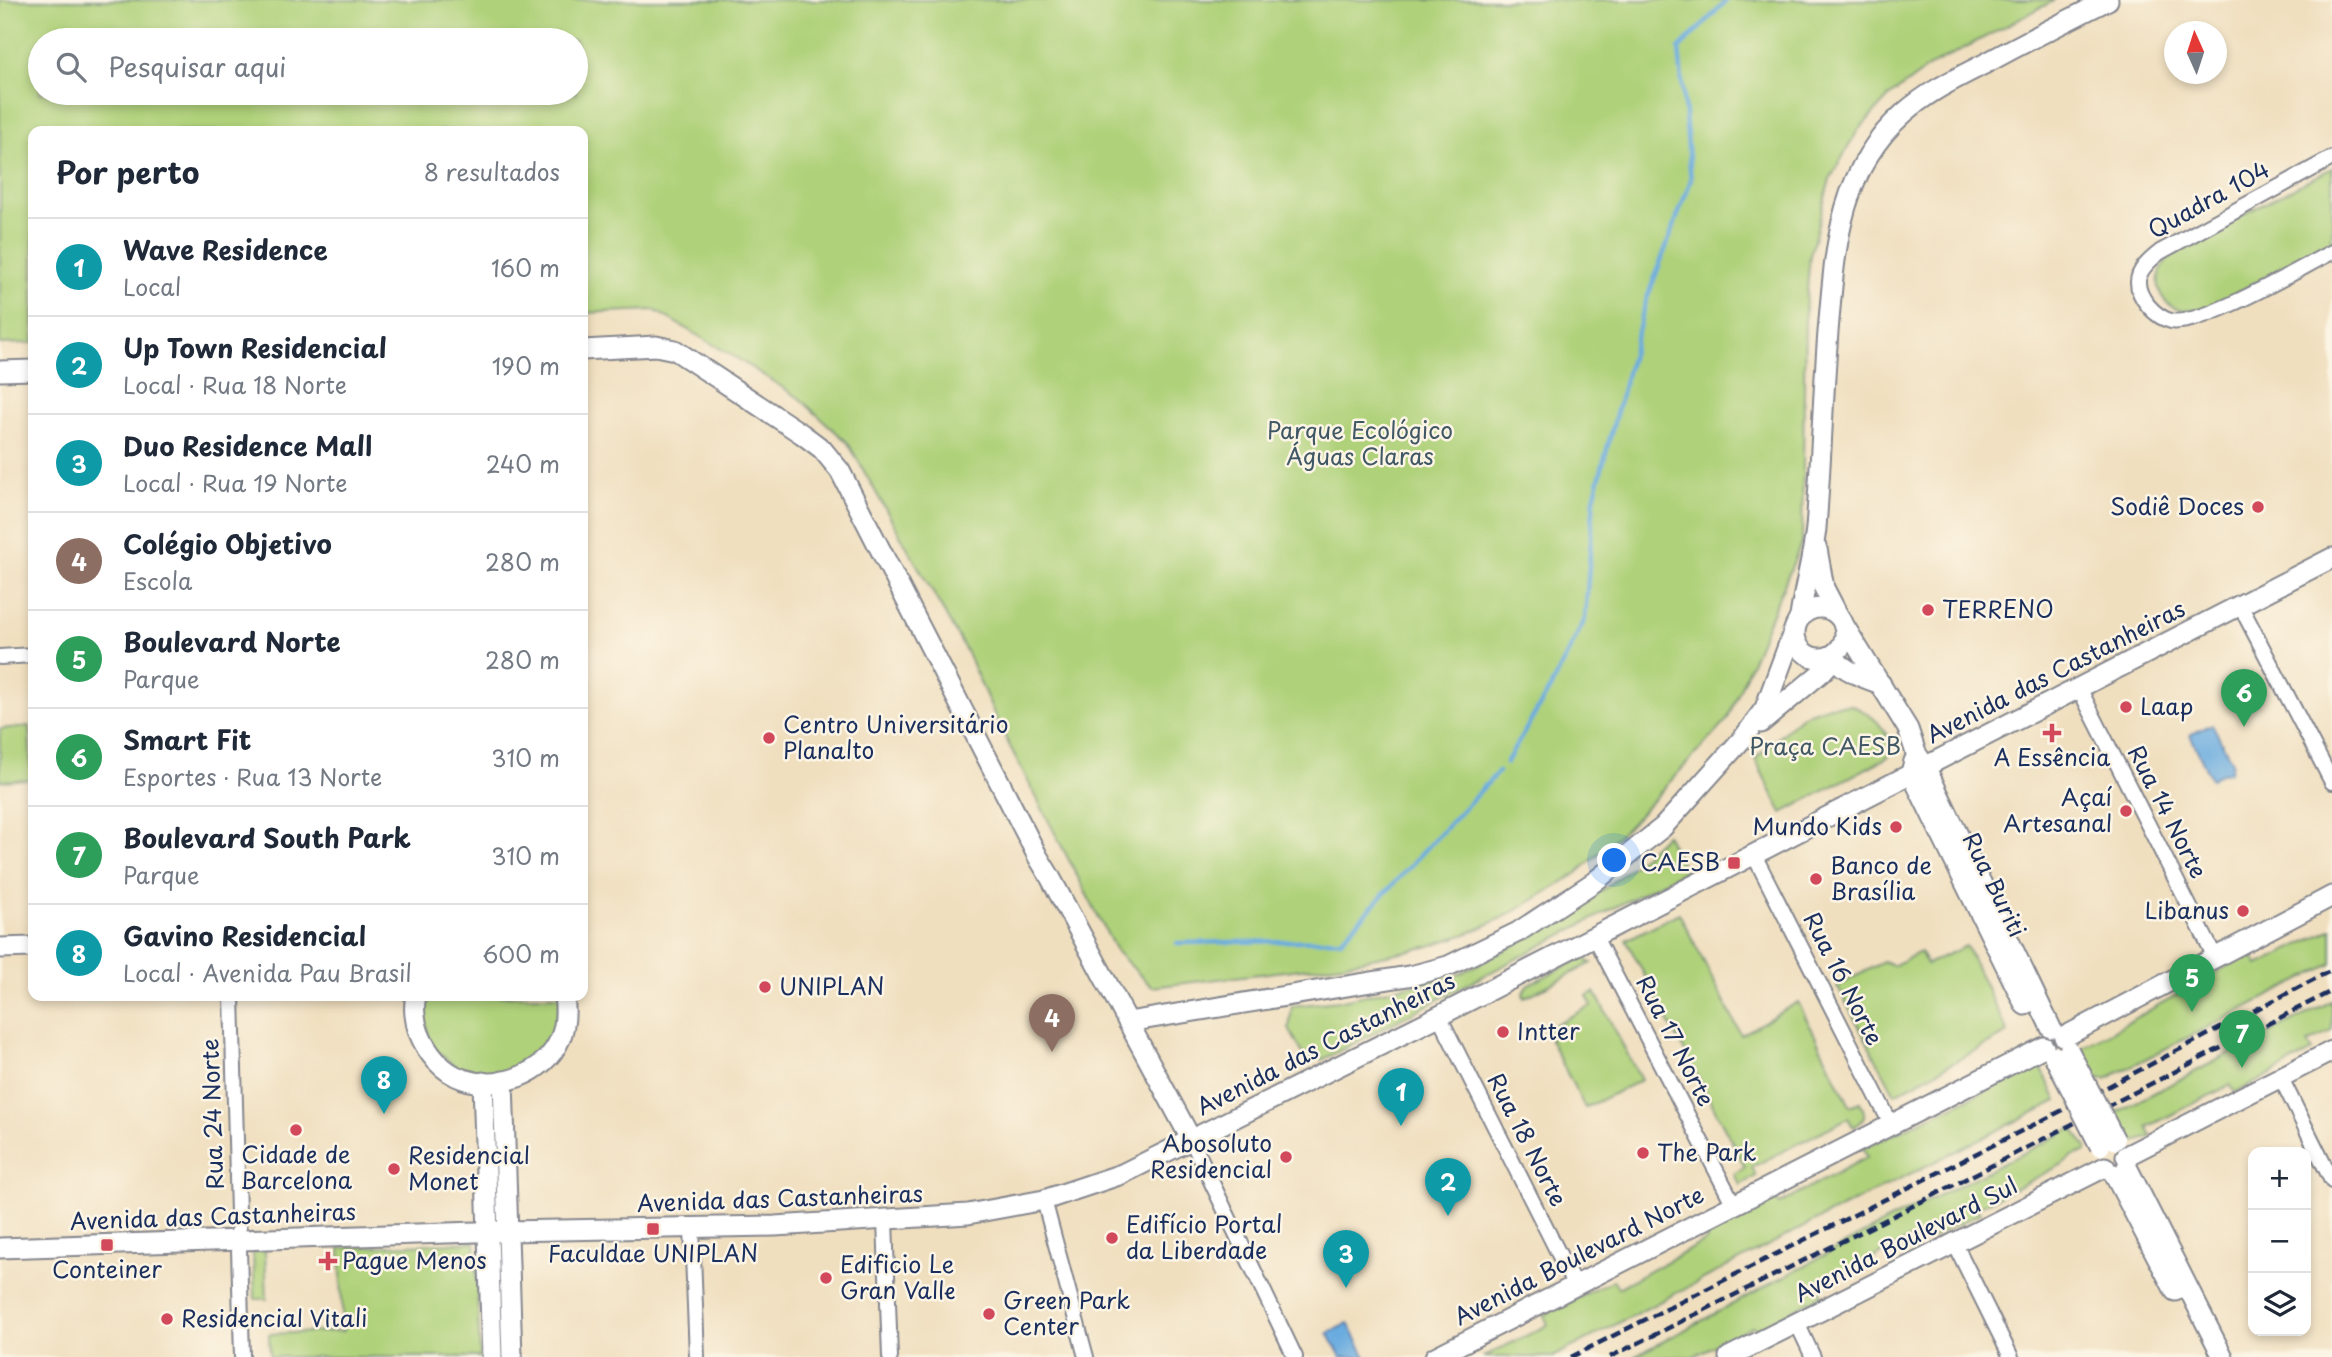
<!DOCTYPE html>
<html lang="pt">
<meta charset="utf-8">
<style>
:root{--surface:#fff;--page:#f6f6f7;--text:#1f2937;--muted:#747a83;--line:#e0e1e3;--accent:#b45309}
body{margin:0;font-family:"Playpen Sans",sans-serif;background:var(--page);color:var(--text)}
.controls{position:absolute;right:21px;bottom:21px;display:grid;overflow:hidden;border-radius:14px;box-shadow:0 4px 10px #0003}
.controls button{width:63px;height:63px;display:grid;place-items:center;padding:0;border:0;border-bottom:2px solid var(--line);background:var(--surface);color:var(--text);font:35px sans-serif}
.compass{position:absolute;left:2164px;top:21px;width:63px;height:63px;border-radius:50%;background:var(--surface);box-shadow:0 4px 10px #0003;rotate:357deg}
.you{position:absolute;left:1615px;top:861px;width:24px;height:24px;margin:-18px;border:5px solid #fff;border-radius:50%;background:#1a73e8;box-shadow:0 0 0 10px #1a73e833}
.badge{display:grid;place-items:center;width:46px;height:46px;border-radius:50%;background:var(--accent);color:#fff;font-size:23px;font-weight:700}
.pin{position:absolute;translate:-50% -58px;filter:drop-shadow(0 2px 4px #0008)}
.pin::after{content:'';position:absolute;top:37px;width:24px;height:21px;background:inherit;clip-path:polygon(0 0,100% 0,50% 100%)}
.list{margin:0;padding:0;list-style:none}
h2{display:flex;justify-content:space-between;align-items:center;height:91px;margin:0;padding:0 28px;font-size:30px}
h2 small{font-size:23px;font-weight:400;color:var(--muted)}
.list li{display:grid;grid-template-columns:46px 1fr auto;gap:21px;align-items:center;box-sizing:border-box;height:98px;padding:0 28px;border-top:2px solid var(--line)}
.list b{display:block;font-size:26px;white-space:nowrap}
.list p{margin:0;font-size:23px;white-space:nowrap;color:var(--muted)}
.list em{font-size:23px;font-style:normal;color:var(--muted)}
.icon{flex:none;width:38px;height:38px;fill:none;stroke:currentColor;stroke-width:2;stroke-linecap:round;stroke-linejoin:round}
.map{position:relative;flex:none;width:2332px;height:1357px;overflow:hidden}
.search{position:absolute;background:var(--surface);box-shadow:0 4px 10px #0003;left:28px;top:28px;width:560px;height:77px;display:flex;align-items:center;gap:18px;box-sizing:border-box;padding:0 24px;border-radius:38px;color:var(--muted);font-size:26px}
.panel{position:absolute;background:var(--surface);box-shadow:0 4px 10px #0003;left:28px;top:126px;width:560px;height:875px;border-radius:14px}
.map>svg:first-child{display:block}
</style>
<div class="map">
<svg width="2332" height="1357" viewBox="0 0 2332 1357">
<rect width="100%" height="100%" fill="#fcf5e5"/>
<filter id="ink" filterUnits="userSpaceOnUse"><feTurbulence type="fractalNoise" baseFrequency=".0143" numOctaves="2"/><feDisplacementMap in="SourceGraphic" scale="14" xChannelSelector="R" yChannelSelector="G"/><feConvolveMatrix kernelMatrix="1 2 1 2 8 2 1 2 1" color-interpolation-filters="sRGB"/></filter>
<filter id="wash" filterUnits="userSpaceOnUse"><feTurbulence type="fractalNoise" baseFrequency=".00686" numOctaves="4" result="noise"/><feDisplacementMap in="SourceGraphic" scale="28" xChannelSelector="R" yChannelSelector="G"/><feGaussianBlur stdDeviation="1.57" result="paint"/><feColorMatrix in="noise" values="0 0 0 0 0 0 0 0 0 0 0 0 0 0 0 0 0 1.4 0 .05"/><feComposite in="paint" operator="in"/></filter>
<g filter="url(#wash)">
<rect width="100%" height="100%" fill="#f0dfbf"/>
<g fill="#afd179" stroke="#65806c" stroke-width="2" fill-rule="evenodd">
<path d="M 0,0 L 2055,0 L 1932,65 L 1890,96 L 1858,130 L 1830,179 L 1810,255 L 1805,312 L 1802,542 L 1727,720 L 1628,827 L 1576,874 L 1510,914 L 1469,933 L 1426,947 L 1343,964 L 1152,987 L 1116,951 L 1002,731 L 966,651 L 848,443 L 799,398 L 738,359 L 654,310 L 583,313 L 583,131 L 33,131 L 33,343 L 0,344 ZM 40,40 L 576,40 L 576,93 L 40,93 Z"/>
<path d="M 2332,168 L 2332,245 L 2206,308 C 2159,321 2141,277 2179,248 Z"/>
<path d="M 1852,705 C 1876,718 1881,722 1892,746 L 1888,757 L 1782,813 L 1755,759 L 1803,715 L 1829,706 Z"/>
<path d="M 29,726 L 31,779 L 0,781 L 0,729 Z"/>
<path d="M 1666,834 L 1685,871 L 1322,1060 L 1303,1054 L 1289,1029 L 1292,1006 L 1338,1001 L 1457,975 L 1519,943 L 1588,902 L 1634,865 Z"/>
<path d="M 1679,913 L 1741,1035 L 1798,1002 L 1850,1106 L 1860,1102 C 1866,1114 1867,1121 1853,1127 L 1848,1118 L 1752,1167 L 1756,1176 L 1740,1185 L 1734,1174 L 1745,1167 L 1626,940 Z"/>
<path d="M 2332,929 L 2332,964 L 2106,1079 L 2097,1078 L 2080,1049 L 2251,953 L 2258,965 Z"/>
<path d="M 1966,946 L 2008,1033 L 1895,1094 L 1837,986 L 1883,962 L 1893,966 L 1920,952 L 1927,964 Z"/>
<path d="M 1582,958 L 1592,963 L 1524,998 L 1523,993 L 1527,985 Z"/>
<path d="M 1595,992 L 1641,1080 L 1585,1108 L 1545,1030 L 1592,1005 L 1587,996 Z"/>
<path d="M 421,996 L 562,996 L 548,1055 L 507,1077 L 465,1075 L 430,1045 Z"/>
<path d="M 2332,1001 L 2332,1031 L 2308,1043 L 2313,1051 L 2236,1093 L 2230,1085 L 2147,1127 L 2152,1137 L 2128,1144 L 2121,1139 L 2113,1118 L 2115,1113 Z"/>
<path d="M 2040,1065 L 2057,1101 L 1819,1219 L 1553,1357 L 1483,1357 L 1548,1325 L 1544,1315 L 1613,1280 L 1618,1288 L 1707,1240 L 1702,1231 L 1775,1196 L 1779,1204 L 1867,1157 L 1863,1148 Z"/>
<path d="M 2073,1128 L 2087,1149 L 2085,1152 L 2073,1156 L 2061,1165 L 1976,1208 L 1980,1213 L 1917,1246 L 1910,1239 L 1819,1286 L 1822,1295 L 1757,1329 L 1752,1326 L 1692,1357 L 1634,1357 L 1886,1222 Z"/>
<path d="M 475,1242 L 480,1357 L 270,1357 L 269,1334 L 343,1331 L 340,1248 Z"/>
<path d="M 265,1251 L 267,1299 L 255,1299 L 253,1252 Z"/>
</g>
<g fill="#6bacdf" stroke="#436e9e" stroke-width="2">
<path d="M 2212,724 L 2232,762 L 2230,772 L 2221,773 L 2211,779 L 2190,735 Z"/>
<path d="M 1348,1323 L 1366,1357 L 1341,1357 L 1328,1333 Z"/>
</g>
<g fill="none" stroke-linecap="round" stroke-linejoin="round">
<g stroke="#6bacdf" stroke-width="4.5">
<path d="M 1506,763 L 1552,685 L 1585,619 L 1594,498 L 1646,301 L 1691,180 L 1679,49 L 1727,0"/>
<path d="M 1177,943 L 1341,940 L 1498,772"/>
</g>
</g>
</g>
<g filter="url(#ink)">
<g fill="none" stroke-linecap="round" stroke-linejoin="round">
<g stroke="#86878e" stroke-width="18">
<g id="street">
<path d="M 2332,158 L 2160,252 C 2151,259 2138,270 2138,282 C 2138,298 2155,317 2171,321 C 2202,327 2300,268 2332,252"/>
<path d="M 2240,605 L 2332,782"/>
<path d="M 0,657 L 33,655"/>
<path d="M 2079,688 L 2215,957"/>
<path d="M 1753,853 L 1892,1126"/>
<path d="M 1594,935 L 1734,1205"/>
<path d="M 232,996 L 242,1357"/>
<path d="M 1439,1016 L 1575,1286"/>
<path d="M 2280,1076 L 2332,1181"/>
<path d="M 1191,1139 L 1295,1357"/>
<path d="M 1044,1200 L 1086,1357"/>
<path d="M 885,1220 L 890,1357"/>
<path d="M 692,1229 L 697,1357"/>
<path d="M 1954,1242 L 2011,1357"/>
<path d="M 1797,1323 L 1813,1357"/>
</g>
</g>
<g stroke="#86878e" stroke-width="23">
<g id="secondary">
<path d="M 583,350 L 656,346 L 675,350 L 802,434 L 822,449 L 840,471 L 1038,857 L 1049,875 L 1191,1139"/>
<path d="M 0,371 L 33,370"/>
<path d="M 1817,549 L 1824,588 L 1838,615"/>
<circle cx="1820" cy="633" r="25"/>
<path d="M 1800,617 C 1804,587 1813,558 1816,528 C 1821,463 1823,397 1828,332 C 1835,251 1838,171 1904,113 C 1930,90 1959,77 1990,61 C 2029,40 2068,20 2108,0"/>
<path d="M 1845,627 L 1908,729 L 1916,753 L 1925,766 L 2051,1028"/>
<path d="M 1832,656 C 1844,671 1863,678 1881,684"/>
<path d="M 1761,723 L 1822,672 L 1830,663 L 1830,656"/>
<path d="M 1914,761 L 1911,773 L 2025,1005"/>
<path d="M 0,948 L 33,947"/>
<path d="M 416,996 C 413,1007 415,1022 419,1033 C 427,1053 442,1072 463,1079 C 499,1091 545,1074 560,1039 C 566,1025 566,1010 564,996"/>
<path d="M 1128,1022 L 1414,975 L 1448,966 L 1518,932 L 1594,882 L 1663,827 L 1744,737 L 1765,708 L 1795,627"/>
<path d="M 2064,1037 L 2332,896"/>
<path d="M 503,1081 L 512,1357"/>
<path d="M 483,1082 L 492,1357"/>
<path d="M 2126,1156 L 2332,1051"/>
<path d="M 2127,1167 L 2223,1357"/>
<path d="M 2114,1174 L 2175,1291"/>
<path d="M 0,1248 L 506,1231 L 775,1226 L 968,1214 L 1044,1200 L 1122,1174 L 1439,1016 L 2332,558"/>
<path d="M 1435,1357 L 2044,1047"/>
<path d="M 1729,1357 L 2105,1167"/>
</g>
</g>
<use href="#street" stroke="#fff" stroke-width="14"/>
<use href="#secondary" stroke="#fff" stroke-width="19"/>
<g stroke="#1b2f5e" stroke-width="4.5" stroke-dasharray="10 5" stroke-linecap="butt">
<path d="M 1571,1357 L 2063,1110 L 2332,970"/>
<path d="M 1610,1357 L 1905,1210 L 2332,991"/>
</g>
<g stroke="#86878e" stroke-width="23" stroke-linecap="butt">
<g id="secondary-bridge">
<path d="M 2069,1051 L 2115,1140"/>
<path d="M 2054,1056 L 2100,1146"/>
</g>
</g>
<use href="#secondary-bridge" stroke="#fff" stroke-width="19"/>
</g>
</g>
<g fill="#d1495b" stroke="#fcf5e5" stroke-width="2.5">
<circle cx="2258" cy="507" r="7"/>
<circle cx="1928" cy="610" r="7"/>
<circle cx="2126" cy="707" r="7"/>
<path d="M2048.5 722.5h7v7h7v7h-7v7h-7v-7h-7v-7h7z"/>
<circle cx="769" cy="738" r="7"/>
<circle cx="2126" cy="811" r="7"/>
<circle cx="1896" cy="827" r="7"/>
<rect x="1727" y="856" width="14" height="14" rx="3.5"/>
<circle cx="1816" cy="879" r="7"/>
<circle cx="2243" cy="911" r="7"/>
<circle cx="765" cy="987" r="7"/>
<circle cx="1503" cy="1032" r="7"/>
<circle cx="296" cy="1130" r="7"/>
<circle cx="1643" cy="1153" r="7"/>
<circle cx="1286" cy="1157" r="7"/>
<circle cx="394" cy="1169" r="7"/>
<rect x="646" y="1222" width="14" height="14" rx="3.5"/>
<circle cx="1112" cy="1238" r="7"/>
<rect x="100" y="1238" width="14" height="14" rx="3.5"/>
<path d="M324.5 1250.5h7v7h7v7h-7v7h-7v-7h-7v-7h7z"/>
<circle cx="826" cy="1278" r="7"/>
<circle cx="989" cy="1314" r="7"/>
<circle cx="167" cy="1319" r="7"/>
</g>
<g text-anchor="middle" stroke-width="5" stroke-linejoin="round" paint-order="stroke">
<g font-size="23" fill="#1b2f5e" stroke="#fcf5e5">
<text transform="translate(2209 200) rotate(-29)" y="8">Quadra 104</text>
<text transform="translate(2056 672) rotate(-27)" y="8">Avenida das Castanheiras</text>
<text transform="translate(2167 812) rotate(63)" y="8">Rua 14 Norte</text>
<text transform="translate(1994 885) rotate(64)" y="8">Rua Buriti</text>
<text transform="translate(1843 979) rotate(63)" y="8">Rua 16 Norte</text>
<text transform="translate(1675 1041) rotate(63)" y="8">Rua 17 Norte</text>
<text transform="translate(1326 1044) rotate(-27)" y="8">Avenida das Castanheiras</text>
<text transform="translate(213 1114) rotate(-92)" y="8">Rua 24 Norte</text>
<text transform="translate(1527 1140) rotate(63)" y="8">Rua 18 Norte</text>
<text transform="translate(780 1199) rotate(-2)" y="8">Avenida das Castanheiras</text>
<text transform="translate(213 1217) rotate(-2)" y="8">Avenida das Castanheiras</text>
<text transform="translate(1906 1240) rotate(-27)" y="8">Avenida Boulevard Sul</text>
<text transform="translate(1579 1256) rotate(-27)" y="8">Avenida Boulevard Norte</text>
</g>
<g font-size="23" fill="#405865" stroke="#fcf5e5">
<text x="1360" y="439">Parque Ecológico<tspan x="1360" dy="26">Águas Claras</tspan></text>
<text x="1825" y="755">Praça CAESB</text>
</g>
<g font-size="23" fill="#1b2f5e" stroke="#fcf5e5" text-anchor="start">
<text x="2244" y="515" text-anchor="end">Sodiê Doces</text>
<text x="1942" y="618">TERRENO</text>
<text x="2140" y="715">Laap</text>
<text x="783" y="733">Centro Universitário<tspan x="783" dy="26">Planalto</tspan></text>
<text x="2052" y="766" text-anchor="middle">A Essência</text>
<text x="2112" y="806" text-anchor="end">Açaí<tspan x="2112" dy="26">Artesanal</tspan></text>
<text x="1882" y="835" text-anchor="end">Mundo Kids</text>
<text x="1720" y="871" text-anchor="end">CAESB</text>
<text x="1830" y="874">Banco de<tspan x="1830" dy="26">Brasília</tspan></text>
<text x="2229" y="919" text-anchor="end">Libanus</text>
<text x="779" y="995">UNIPLAN</text>
<text x="1517" y="1040">Intter</text>
<text x="1272" y="1152" text-anchor="end">Abosoluto<tspan x="1272" dy="26">Residencial</tspan></text>
<text x="1657" y="1161">The Park</text>
<text x="296" y="1163" text-anchor="middle">Cidade de<tspan x="296" dy="26">Barcelona</tspan></text>
<text x="408" y="1164">Residencial<tspan x="408" dy="26">Monet</tspan></text>
<text x="1126" y="1233">Edifício Portal<tspan x="1126" dy="26">da Liberdade</tspan></text>
<text x="653" y="1262" text-anchor="middle">Faculdae UNIPLAN</text>
<text x="342" y="1269">Pague Menos</text>
<text x="840" y="1273">Edificio Le<tspan x="840" dy="26">Gran Valle</tspan></text>
<text x="107" y="1278" text-anchor="middle">Conteiner</text>
<text x="1003" y="1309">Green Park<tspan x="1003" dy="26">Center</tspan></text>
<text x="181" y="1327">Residencial Vitali</text>
</g>
</g>
</svg>
<div class="controls">
<button>+</button>
<button>−</button>
<button><svg class="icon" aria-label="layers" viewBox="0 0 24 24"><path d="M12 4l9 5-9 5-9-5zM3 14l9 5 9-5"/></svg></button>
</div>
<svg class="compass" viewBox="-18 -18 36 36"><path d="M0-13l5 13h-10z" fill="#e53935"/><path d="M0 13l5-13h-10z" fill="#747a83"/></svg>
<div class="you"></div>
<div class="pin badge" style="left:1401px;top:1126px;background:#0f9aa8">1</div>
<div class="pin badge" style="left:1448px;top:1216px;background:#0f9aa8">2</div>
<div class="pin badge" style="left:1346px;top:1288px;background:#0f9aa8">3</div>
<div class="pin badge" style="left:1052px;top:1052px;background:#8d6e63">4</div>
<div class="pin badge" style="left:2192px;top:1012px;background:#2e9e5b">5</div>
<div class="pin badge" style="left:2244px;top:727px;background:#2e9e5b">6</div>
<div class="pin badge" style="left:2242px;top:1068px;background:#2e9e5b">7</div>
<div class="pin badge" style="left:384px;top:1114px;background:#0f9aa8">8</div>
<div class="search"><svg class="icon" aria-label="search" viewBox="0 0 24 24"><circle cx="10" cy="10" r="6"/><path d="M15 15l6 6"/></svg>Pesquisar aqui</div>
<section class="panel">
<h2>Por perto<small>8 resultados</small></h2>
<ul class="list">
<li><span class="badge" style="background:#0f9aa8">1</span><div><b>Wave Residence</b><p>Local</p></div><em>160 m</em></li>
<li><span class="badge" style="background:#0f9aa8">2</span><div><b>Up Town Residencial</b><p>Local · Rua 18 Norte</p></div><em>190 m</em></li>
<li><span class="badge" style="background:#0f9aa8">3</span><div><b>Duo Residence Mall</b><p>Local · Rua 19 Norte</p></div><em>240 m</em></li>
<li><span class="badge" style="background:#8d6e63">4</span><div><b>Colégio Objetivo</b><p>Escola</p></div><em>280 m</em></li>
<li><span class="badge" style="background:#2e9e5b">5</span><div><b>Boulevard Norte</b><p>Parque</p></div><em>280 m</em></li>
<li><span class="badge" style="background:#2e9e5b">6</span><div><b>Smart Fit</b><p>Esportes · Rua 13 Norte</p></div><em>310 m</em></li>
<li><span class="badge" style="background:#2e9e5b">7</span><div><b>Boulevard South Park</b><p>Parque</p></div><em>310 m</em></li>
<li><span class="badge" style="background:#0f9aa8">8</span><div><b>Gavino Residencial</b><p>Local · Avenida Pau Brasil</p></div><em>600 m</em></li>
</ul>
</section>
</div>
